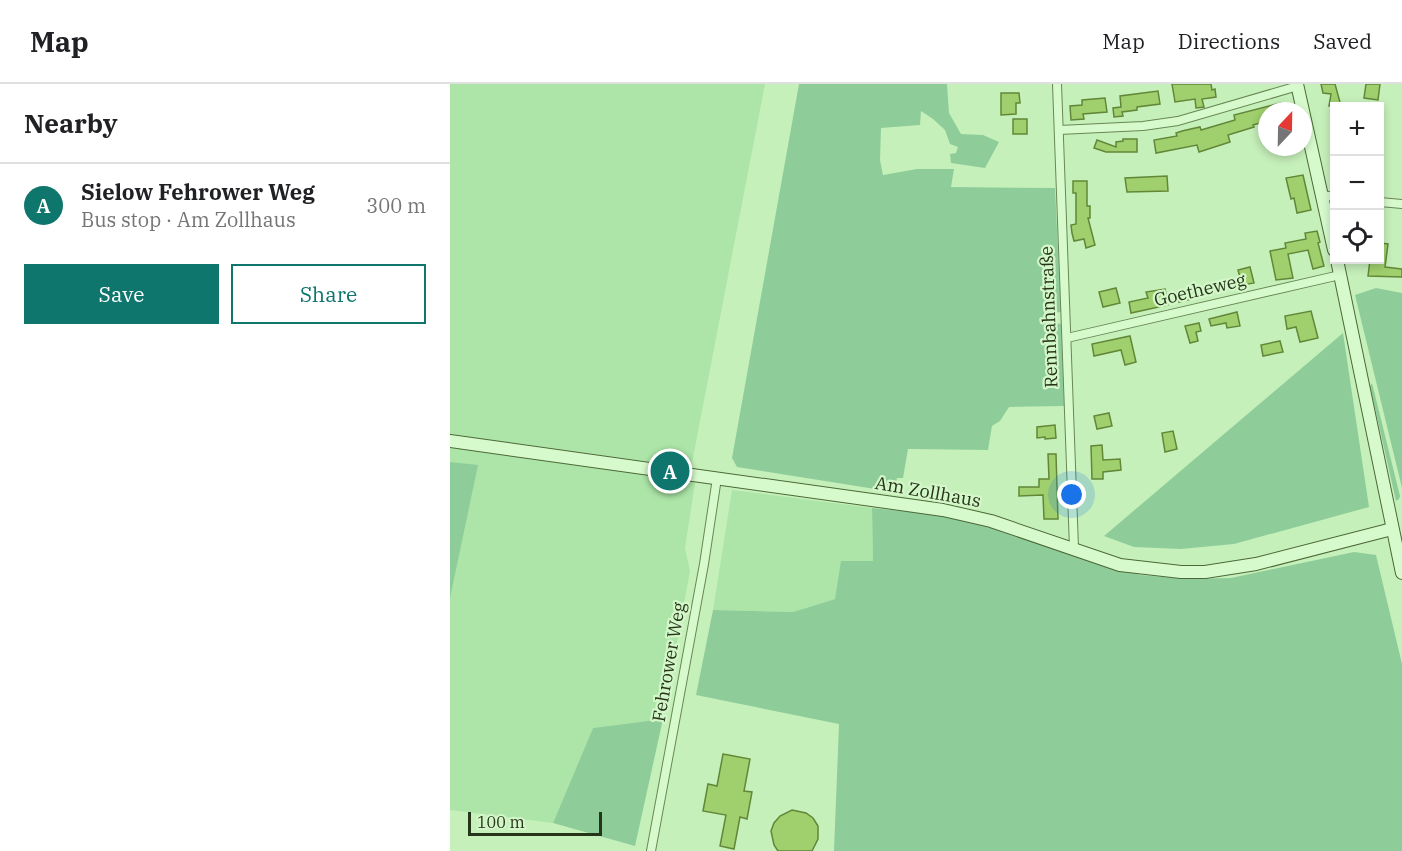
<!DOCTYPE html>
<meta charset="utf-8">
<style>
:root{--surface:#fff;--page:#f6f6f6;--text:#202124;--muted:#757577;--line:#e0e0e0;--accent:#0f766e}
body{margin:0;font-family:"IBM Plex Serif",serif;background:var(--page);color:var(--text)}
.controls{position:absolute;right:18px;top:18px;display:grid;overflow:hidden;border-radius:0px;box-shadow:0 3px 9px #0003}
.controls button{width:54px;height:54px;display:grid;place-items:center;padding:0;border:0;border-bottom:2px solid var(--line);background:var(--surface);color:var(--text);font:30px sans-serif}
.compass{position:absolute;left:808px;top:18px;width:54px;height:54px;border-radius:50%;background:var(--surface);box-shadow:0 3px 9px #0003;rotate:22deg}
.scale{position:absolute;left:18px;bottom:15px;width:134px;box-sizing:border-box;padding-left:6px;border:3px solid #263519;border-top:0;font-size:16px;line-height:21px;white-space:nowrap;color:#263519;-webkit-text-stroke:4px #d3f7c9;paint-order:stroke}
.you{position:absolute;left:622px;top:411px;width:21px;height:21px;margin:-15px;border:4px solid #fff;border-radius:50%;background:#1a73e8;box-shadow:0 0 0 9px #1a73e833}
.badge{display:grid;place-items:center;width:39px;height:39px;border-radius:50%;background:var(--accent);color:#fff;font-size:20px;font-weight:700}
.pin{position:absolute;translate:-50% -50%;border:3px solid #fff;box-shadow:0 2px 6px #0006}
.list{margin:0;padding:0;list-style:none}
h2{display:flex;justify-content:space-between;align-items:center;height:78px;margin:0;padding:0 24px;font-size:26px}
h2 small{font-size:20px;font-weight:400;color:var(--muted)}
.list li{display:grid;grid-template-columns:39px 1fr auto;gap:18px;align-items:center;box-sizing:border-box;height:84px;padding:0 24px;border-top:2px solid var(--line)}
.list b{display:block;font-size:22px;white-space:nowrap}
.list p{margin:0;font-size:20px;white-space:nowrap;color:var(--muted)}
.list em{font-size:20px;font-style:normal;color:var(--muted)}
.actions{display:flex;gap:12px;padding:18px 24px}
.actions a{flex:1;padding:14px 0;border:2px solid var(--accent);border-radius:0px;text-align:center;font-size:21px;color:var(--accent)}
.actions .main{background:var(--accent);color:#fff}
.icon{flex:none;width:33px;height:33px;fill:none;stroke:currentColor;stroke-width:2;stroke-linecap:round;stroke-linejoin:round}
.map{position:relative;flex:none;width:952px;height:767px;overflow:hidden}
header{display:flex;align-items:center;gap:36px;box-sizing:border-box;height:84px;padding:0 30px;background:var(--surface);border-bottom:2px solid var(--line)}
header strong{font-size:28px}
nav{display:flex;gap:33px;margin-inline-start:auto;font-size:21px}
main{display:flex}
aside{flex:1;background:var(--surface)}
.map>svg:first-child{display:block}
</style>
<header>
<strong>Map</strong>
<nav><a>Map</a><a>Directions</a><a>Saved</a></nav>
</header>
<main>
<aside>
<h2>Nearby<small></small></h2>
<ul class="list">
<li><span class="badge">A</span><div><b>Sielow Fehrower Weg</b><p>Bus stop · Am Zollhaus</p></div><em>300 m</em></li>
</ul>
<div class="actions"><a class="main">Save</a><a>Share</a></div>
</aside>
<div class="map">
<svg width="952" height="767" viewBox="0 0 952 767">
<rect width="100%" height="100%" fill="#c6f0ba"/>
<g fill="#ace5a7">
<path d="M 0,0 L 315,0 L 241,384 L 0,350 Z"/>
<path d="M 0,362 L 239,393 L 245,399 L 235,464 L 240,487 L 213,635 L 143,644 L 103,739 L 0,726 Z"/>
<path d="M 282,406 L 422,424 L 423,477 L 385,515 L 343,528 L 263,526 Z"/>
</g>
<g fill="#8ecd9a">
<path d="M 349,0 L 497,0 L 499,29 L 511,50 L 533,51 L 549,58 L 535,84 L 501,79 L 500,70 L 506,69 L 508,63 L 500,60 L 495,46 L 483,35 L 471,27 L 470,41 L 431,44 L 430,76 L 433,91 L 467,85 L 504,85 L 501,103 L 605,104 L 611,228 L 598,230 L 597,237 L 611,240 L 614,322 L 559,323 L 550,337 L 542,342 L 538,366 L 458,365 L 453,394 L 447,394 L 444,408 L 287,383 L 282,374 Z"/>
<path d="M 926,204 L 952,209 L 952,404 L 905,211 Z"/>
<path d="M 893,249 L 919,423 L 784,460 L 731,465 L 684,463 L 654,452 Z"/>
<path d="M 922,299 L 950,412 L 949,415 L 946,417 L 920,302 Z"/>
<path d="M 0,378 L 28,381 L 0,514 Z"/>
<path d="M 422,424 L 500,432 L 561,448 L 620,469 L 691,491 L 736,495 L 781,494 L 904,468 L 926,471 L 952,580 L 952,767 L 384,767 L 389,640 L 246,611 L 263,526 L 343,528 L 385,515 L 391,477 L 423,477 Z"/>
<path d="M 213,635 L 185,762 L 103,739 L 143,644 Z"/>
</g>
<g fill="#a0d06d" stroke="#628738" stroke-width="1.5">
<path d="M 722,0 L 761,0 L 762,6 L 765,5 L 766,13 L 752,15 L 754,23 L 746,24 L 745,15 L 725,18 Z"/>
<path d="M 871,0 L 885,0 L 891,22 L 879,22 L 881,10 L 873,9 Z"/>
<path d="M 916,0 L 930,0 L 928,16 L 914,14 Z"/>
<path d="M 708,7 L 710,20 L 687,23 L 687,26 L 672,28 L 673,32 L 664,33 L 663,24 L 671,23 L 670,12 Z"/>
<path d="M 551,9 L 569,9 L 570,19 L 566,19 L 566,30 L 551,31 Z"/>
<path d="M 655,14 L 657,28 L 633,30 L 634,35 L 621,36 L 620,22 L 632,21 L 632,16 Z"/>
<path d="M 831,19 L 833,27 L 817,27 L 817,37 L 803,41 L 804,43 L 778,51 L 780,58 L 749,68 L 747,61 L 706,69 L 704,56 L 727,52 L 726,49 L 732,47 L 750,43 L 751,46 L 785,36 L 784,31 Z"/>
<rect x="563" y="35" width="14" height="15"/>
<path d="M 673,55 L 687,55 L 687,68 L 656,68 L 644,64 L 647,56 L 666,63 L 666,58 L 673,57 Z"/>
<path d="M 853,91 L 861,126 L 847,129 L 844,114 L 841,115 L 836,94 Z"/>
<path d="M 717,92 L 718,107 L 677,108 L 675,94 Z"/>
<path d="M 623,97 L 637,97 L 637,122 L 640,122 L 640,134 L 638,134 L 645,161 L 636,164 L 634,155 L 624,157 L 622,149 L 621,141 L 626,140 L 626,109 L 623,109 Z"/>
<path d="M 867,147 L 870,158 L 868,159 L 874,182 L 863,185 L 858,166 L 838,170 L 843,194 L 826,196 L 820,167 L 836,164 L 835,159 L 856,155 L 855,149 Z"/>
<path d="M 930,159 L 938,160 L 935,183 L 952,185 L 952,193 L 918,192 L 920,176 L 930,176 Z"/>
<path d="M 800,183 L 804,199 L 792,201 L 788,186 Z"/>
<path d="M 666,204 L 670,219 L 653,223 L 649,208 Z"/>
<path d="M 748,204 L 750,213 L 729,218 L 726,209 Z"/>
<path d="M 715,205 L 718,221 L 681,229 L 679,218 L 698,214 L 696,208 Z"/>
<path d="M 861,227 L 868,254 L 850,258 L 846,243 L 837,245 L 835,232 Z"/>
<path d="M 787,228 L 790,242 L 777,244 L 776,239 L 761,242 L 759,235 Z"/>
<path d="M 749,239 L 751,247 L 746,248 L 748,257 L 740,259 L 735,242 Z"/>
<path d="M 680,252 L 686,278 L 675,281 L 671,266 L 644,272 L 642,260 Z"/>
<path d="M 830,257 L 833,268 L 813,272 L 811,261 Z"/>
<path d="M 659,329 L 662,342 L 647,345 L 644,332 Z"/>
<path d="M 605,341 L 606,354 L 595,355 L 595,353 L 587,354 L 587,343 Z"/>
<path d="M 723,347 L 727,365 L 715,368 L 712,349 Z"/>
<path d="M 652,361 L 653,376 L 670,375 L 671,386 L 653,388 L 653,395 L 642,395 L 641,362 Z"/>
<path d="M 598,370 L 606,370 L 608,435 L 594,435 L 593,411 L 569,412 L 569,403 L 589,403 L 589,395 L 599,395 Z"/>
<path d="M 273,670 L 300,675 L 294,707 L 302,708 L 297,735 L 290,733 L 284,765 L 270,762 L 276,731 L 253,727 L 258,700 L 267,702 Z"/>
<path d="M 342,726 L 356,729 L 363,734 L 368,742 L 368,755 L 362,767 L 328,767 L 324,761 L 321,747 L 324,739 L 330,732 Z"/>
</g>
<g fill="none" stroke-linecap="round" stroke-linejoin="round">
<g stroke="#688754" stroke-width="10">
<g id="street">
<path d="M 607,0 L 624,464"/>
<path d="M 609,46 L 693,42 L 728,37 L 848,2"/>
<path d="M 873,111 L 884,113"/>
<path d="M 930,118 L 952,120"/>
<path d="M 617,254 L 890,191"/>
<path d="M 201,767 L 254,480 L 267,394"/>
</g>
</g>
<g stroke="#4c6837" stroke-width="14">
<g id="secondary">
<path d="M 847,0 L 884,166"/>
<path d="M 887,176 L 952,489"/>
<path d="M 0,357 L 493,426 L 541,437 L 670,481 L 731,488 L 755,488 L 806,480 L 942,445"/>
</g>
</g>
<use href="#street" stroke="#d7facd" stroke-width="8"/>
<use href="#secondary" stroke="#d7facd" stroke-width="12"/>
</g>
<g text-anchor="middle" stroke-width="4.5" stroke-linejoin="round" paint-order="stroke">
<g font-size="18" fill="#263519" stroke="#d3f7c9">
<text transform="translate(750 206) rotate(-13)" y="6">Goetheweg</text>
<text transform="translate(599 233) rotate(-92)" y="6">Rennbahnstraße</text>
<text transform="translate(478 408) rotate(10)" y="6">Am Zollhaus</text>
<text transform="translate(219 578) rotate(-80)" y="6">Fehrower Weg</text>
</g>
</g>
</svg>
<div class="controls">
<button>+</button>
<button>−</button>
<button><svg class="icon" aria-label="locate" viewBox="0 0 24 24"><circle cx="12" cy="12" r="6"/><path d="M12 2v4M12 18v4M2 12h4M18 12h4"/></svg></button>
</div>
<svg class="compass" viewBox="-18 -18 36 36"><path d="M0-13l5 13h-10z" fill="#e53935"/><path d="M0 13l5-13h-10z" fill="#757577"/></svg>
<div class="scale">100 m</div>
<div class="you"></div>
<div class="pin badge" style="left:220px;top:387px">A</div>
</div>
</main>
